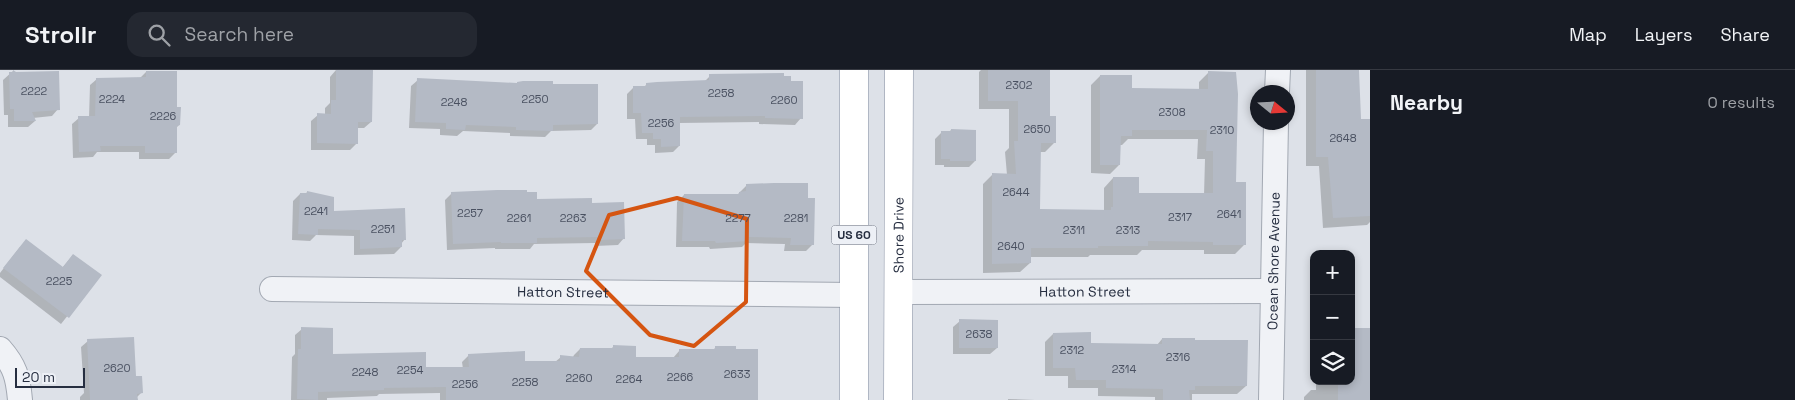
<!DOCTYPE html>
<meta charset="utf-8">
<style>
:root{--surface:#171b24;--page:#242831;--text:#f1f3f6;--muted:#9ea1a6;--line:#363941}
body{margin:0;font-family:"Space Grotesk",sans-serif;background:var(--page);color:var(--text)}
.controls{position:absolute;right:15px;bottom:15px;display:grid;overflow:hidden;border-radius:10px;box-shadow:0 2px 8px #0003}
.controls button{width:45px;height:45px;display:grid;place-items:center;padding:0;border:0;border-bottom:1px solid var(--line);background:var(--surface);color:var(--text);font:25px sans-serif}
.compass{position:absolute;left:1250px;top:15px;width:45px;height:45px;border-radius:50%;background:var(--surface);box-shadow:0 2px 8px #0003;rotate:108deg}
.scale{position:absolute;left:15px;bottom:12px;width:70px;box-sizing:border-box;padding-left:5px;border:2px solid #262e40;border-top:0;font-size:14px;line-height:18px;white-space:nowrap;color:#262e40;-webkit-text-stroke:4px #edf0f6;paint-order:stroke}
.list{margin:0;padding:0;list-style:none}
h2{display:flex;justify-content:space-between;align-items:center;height:65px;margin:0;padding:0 20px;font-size:21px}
h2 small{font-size:16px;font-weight:400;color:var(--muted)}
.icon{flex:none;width:28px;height:28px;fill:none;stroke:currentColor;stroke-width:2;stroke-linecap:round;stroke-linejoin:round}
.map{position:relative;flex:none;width:1370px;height:330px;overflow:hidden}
header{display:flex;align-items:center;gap:30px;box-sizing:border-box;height:70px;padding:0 25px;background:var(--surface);border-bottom:1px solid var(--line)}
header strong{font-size:24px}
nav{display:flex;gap:28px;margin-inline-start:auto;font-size:18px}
.search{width:350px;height:45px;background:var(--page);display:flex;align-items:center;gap:12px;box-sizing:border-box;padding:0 18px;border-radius:15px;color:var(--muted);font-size:19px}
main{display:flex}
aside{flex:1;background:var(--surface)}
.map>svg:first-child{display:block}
</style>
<header>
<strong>Strollr</strong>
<div class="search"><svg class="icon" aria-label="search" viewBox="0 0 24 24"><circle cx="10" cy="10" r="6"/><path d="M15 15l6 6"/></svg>Search here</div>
<nav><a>Map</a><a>Layers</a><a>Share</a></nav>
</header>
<main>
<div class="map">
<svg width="1370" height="330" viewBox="0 0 1370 330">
<rect width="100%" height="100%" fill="#dde1e8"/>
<g fill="#0003">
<path d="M 336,0 L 371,52 L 364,58 L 357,58 L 357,73 L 350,80 L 311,80 L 311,51 L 318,45 L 325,45 L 325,38 L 330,33 L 330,7 Z"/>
<path d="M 981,0 L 1049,0 L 1049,47 L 1054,73 L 1045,82 L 1040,82 L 1038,140 L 1104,141 L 1104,118 L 1113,108 L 1137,125 L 1204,125 L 1205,89 L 1197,89 L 1198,69 L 1128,69 L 1122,75 L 1119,75 L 1119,95 L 1110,104 L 1091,103 L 1091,15 L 1100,6 L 1131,20 L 1199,20 L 1199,12 L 1208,3 L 1234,113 L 1244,175 L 1235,184 L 1204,184 L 1204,180 L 1142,180 L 1137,185 L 1090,185 L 1088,187 L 1030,187 L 1030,193 L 1020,202 L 983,203 L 983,114 L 992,105 L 1007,105 L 1005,82 L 1009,78 L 1009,39 L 979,39 L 979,2 Z"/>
<path d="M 1306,0 L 1358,0 L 1360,50 L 1370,50 L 1370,152 L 1367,155 L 1323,158 L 1319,96 L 1306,96 Z"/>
<path d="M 13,1 L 58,39 L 52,46 L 33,48 L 35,51 L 28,57 L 8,57 L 8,45 L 4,45 L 3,10 Z"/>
<path d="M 146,2 L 176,38 L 179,55 L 176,58 L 176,82 L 169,89 L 139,89 L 139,82 L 97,82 L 93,87 L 73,88 L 72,54 L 79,48 L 89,48 L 90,15 L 97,9 L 140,8 Z"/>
<path d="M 710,6 L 783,7 L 790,12 L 801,48 L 795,55 L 759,54 L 759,52 L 679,53 L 679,76 L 673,82 L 655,83 L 655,75 L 647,75 L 647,69 L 636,69 L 635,49 L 627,49 L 627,24 L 633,18 L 644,17 L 646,15 L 704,12 Z"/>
<path d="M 418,10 L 552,15 L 597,54 L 591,60 L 551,61 L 545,67 L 510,66 L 510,63 L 463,61 L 457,66 L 440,65 L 440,59 L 409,58 L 411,16 Z"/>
<path d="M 951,60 L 975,91 L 969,97 L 944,97 L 944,95 L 935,95 L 935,69 L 941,63 L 948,63 Z"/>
<path d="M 746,116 L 807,129 L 813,174 L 806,181 L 784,181 L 785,174 L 746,173 L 742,177 L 710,179 L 709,177 L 676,177 L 677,132 L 684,125 L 737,125 Z"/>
<path d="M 307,122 L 332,142 L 405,169 L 401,174 L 401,177 L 394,184 L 354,185 L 354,166 L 316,165 L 310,171 L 292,170 L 293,131 L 300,124 L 305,125 Z"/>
<path d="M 452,123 L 536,130 L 624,168 L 618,175 L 595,176 L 595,173 L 534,174 L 530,179 L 495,179 L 495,178 L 447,180 L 445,130 Z"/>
<path d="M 20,177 L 62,198 L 73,185 L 100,205 L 61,254 L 0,207 L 0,203 Z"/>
<path d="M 960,251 L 997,278 L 990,284 L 953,284 L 953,257 Z"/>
<path d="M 302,259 L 332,286 L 425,298 L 463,299 L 462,292 L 469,285 L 524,292 L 555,292 L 561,287 L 573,287 L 574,285 L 580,279 L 611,279 L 613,277 L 634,288 L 673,288 L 680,280 L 713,280 L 716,277 L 756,330 L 440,330 L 440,323 L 379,324 L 377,326 L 327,328 L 327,330 L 291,330 L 292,287 L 295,284 L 295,265 Z"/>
<path d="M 1370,259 L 1370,330 L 1304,330 L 1304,327 L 1311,320 L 1316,320 L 1316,311 L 1351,311 Z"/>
<path d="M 1053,264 L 1089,274 L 1157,275 L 1162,269 L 1246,316 L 1237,324 L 1192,324 L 1192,330 L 1155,330 L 1155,327 L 1098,326 L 1098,318 L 1068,318 L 1068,306 L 1045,306 L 1045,272 Z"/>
<path d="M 88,271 L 135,307 L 141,323 L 136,328 L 136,330 L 80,330 L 80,327 L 84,323 L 81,277 Z"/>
<path d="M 1008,329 L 1035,330 L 1008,330 Z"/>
</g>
<g fill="#b4bac5">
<path d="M 13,0 L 16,2 L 59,1 L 60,40 L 32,42 L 36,51 L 14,51 L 14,39 L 10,39 L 9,2 L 13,2 Z"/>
<path d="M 336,0 L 373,0 L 372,52 L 358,52 L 358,74 L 317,73 L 317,43 L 331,44 L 331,30 L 336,30 Z"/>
<path d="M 988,0 L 1050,0 L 1050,46 L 1056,46 L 1056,73 L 1041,73 L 1040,139 L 1111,140 L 1111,137 L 1113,137 L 1113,107 L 1139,107 L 1139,123 L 1213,123 L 1213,81 L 1206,81 L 1207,60 L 1132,60 L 1132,66 L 1121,66 L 1120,95 L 1100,95 L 1100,5 L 1132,5 L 1132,18 L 1208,19 L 1208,1 L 1236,2 L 1238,24 L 1236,112 L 1246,112 L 1246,175 L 1213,175 L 1213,172 L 1148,171 L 1148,176 L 1098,176 L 1098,178 L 1031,178 L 1031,193 L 992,194 L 992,103 L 1016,104 L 1014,71 L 1018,71 L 1018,31 L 988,31 Z"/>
<path d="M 1316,0 L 1359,0 L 1361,49 L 1370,49 L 1370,146 L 1333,148 L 1328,87 L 1316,87 Z"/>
<path d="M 146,1 L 177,1 L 177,37 L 181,37 L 180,55 L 177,56 L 177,83 L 145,83 L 145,76 L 100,76 L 101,81 L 79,82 L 78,46 L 95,46 L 96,8 L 146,7 Z"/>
<path d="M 784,3 L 784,6 L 791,6 L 791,11 L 803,11 L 803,49 L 765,48 L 765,46 L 680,47 L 680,76 L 661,77 L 661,69 L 653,69 L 653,63 L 642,63 L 641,43 L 633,43 L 633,16 L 646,16 L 646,13 L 657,12 L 709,10 L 709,4 Z"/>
<path d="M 417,8 L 517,13 L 517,12 L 523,11 L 553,11 L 553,14 L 598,14 L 598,54 L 553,55 L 553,61 L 516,60 L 516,57 L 466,55 L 465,60 L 446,59 L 446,53 L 415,52 Z"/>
<path d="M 951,59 L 976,60 L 976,91 L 950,91 L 950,89 L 941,89 L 941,61 L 951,61 Z"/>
<path d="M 774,113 L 808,113 L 808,128 L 815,128 L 814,175 L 790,175 L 791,168 L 749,167 L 749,171 L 716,173 L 715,171 L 682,171 L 684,124 L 739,124 L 739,122 L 746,121 L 746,114 Z"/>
<path d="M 497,120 L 527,120 L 527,122 L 537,122 L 537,129 L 592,128 L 592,133 L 624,132 L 625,169 L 601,170 L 601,167 L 537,168 L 537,173 L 501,173 L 501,172 L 453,174 L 451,122 Z"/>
<path d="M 307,121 L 334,127 L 334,141 L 405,138 L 406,170 L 402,170 L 402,177 L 360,179 L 360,160 L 318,159 L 318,165 L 298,164 L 300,123 L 307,123 Z"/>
<path d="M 26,169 L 63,197 L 73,184 L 102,205 L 69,248 L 3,198 Z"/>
<path d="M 959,249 L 998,250 L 998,278 L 959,278 Z"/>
<path d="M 301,257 L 333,258 L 333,284 L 426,282 L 426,297 L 469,297 L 468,284 L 525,281 L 525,291 L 560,291 L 560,285 L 579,287 L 580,278 L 613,278 L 613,275 L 636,276 L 636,287 L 679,287 L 679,279 L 715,279 L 715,276 L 736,276 L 736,279 L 758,279 L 758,330 L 446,330 L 446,317 L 384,318 L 384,320 L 318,322 L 318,330 L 297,329 L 298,279 L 301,279 Z"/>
<path d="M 1351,258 L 1370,258 L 1370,330 L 1338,330 L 1338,311 L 1351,311 Z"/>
<path d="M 1091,262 L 1091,273 L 1162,274 L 1162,268 L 1195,268 L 1195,270 L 1248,270 L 1247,316 L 1195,316 L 1195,320 L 1189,320 L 1190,330 L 1163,330 L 1163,319 L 1106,318 L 1106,310 L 1076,310 L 1075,298 L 1053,298 L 1053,263 Z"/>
<path d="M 134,267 L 136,306 L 142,306 L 143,323 L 137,324 L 138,330 L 90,330 L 87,269 Z"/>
</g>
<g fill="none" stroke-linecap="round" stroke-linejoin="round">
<g stroke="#a2a8b2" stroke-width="26">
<g id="street">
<path d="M 1277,22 L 1278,0"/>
<path id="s1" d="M 272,219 L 854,225"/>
<path id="s2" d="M 899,222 L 1273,221"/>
<path d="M 0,279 C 15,296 18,307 20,330"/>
<path id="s3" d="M 1271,330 L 1276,52"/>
</g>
</g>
<g stroke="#848da0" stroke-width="29">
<g id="highway">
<path d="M 854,330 L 854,0"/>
<path id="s4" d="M 898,330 L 899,0"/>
</g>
</g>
<use href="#street" stroke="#f0f2f6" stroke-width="24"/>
<use href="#highway" stroke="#fff" stroke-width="28"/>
</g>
<path fill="none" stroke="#d55511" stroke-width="4" stroke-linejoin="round" d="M 677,128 L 747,149 L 746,232 L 694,276 L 650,265 L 586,201 L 609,145 Z"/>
<g text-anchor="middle" stroke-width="4" stroke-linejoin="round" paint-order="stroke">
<g font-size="11" fill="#4a5161">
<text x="1019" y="19">2302</text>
<text x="34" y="25">2222</text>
<text x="721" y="27">2258</text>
<text x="112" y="33">2224</text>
<text x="535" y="33">2250</text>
<text x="784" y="34">2260</text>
<text x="454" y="36">2248</text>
<text x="1172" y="46">2308</text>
<text x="163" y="50">2226</text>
<text x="661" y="57">2256</text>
<text x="1037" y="63">2650</text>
<text x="1222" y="64">2310</text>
<text x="1343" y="72">2648</text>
<text x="1016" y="126">2644</text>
<text x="316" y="145">2241</text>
<text x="470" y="147">2257</text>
<text x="1229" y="148">2641</text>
<text x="1180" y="151">2317</text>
<text x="519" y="152">2261</text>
<text x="573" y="152">2263</text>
<text x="738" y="152">2277</text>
<text x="796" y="152">2281</text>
<text x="383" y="163">2251</text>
<text x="1074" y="164">2311</text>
<text x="1128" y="164">2313</text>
<text x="1011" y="180">2640</text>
<text x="59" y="215">2225</text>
<text x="979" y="268">2638</text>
<text x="1072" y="284">2312</text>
<text x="1178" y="291">2316</text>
<text x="117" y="302">2620</text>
<text x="1124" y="303">2314</text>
<text x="410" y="304">2254</text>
<text x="365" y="306">2248</text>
<text x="737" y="308">2633</text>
<text x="680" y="311">2266</text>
<text x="579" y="312">2260</text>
<text x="629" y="313">2264</text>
<text x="525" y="316">2258</text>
<text x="465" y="318">2256</text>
</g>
<rect fill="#edf0f6" stroke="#626877" stroke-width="1" x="831.5" y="155.5" width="45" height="19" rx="4"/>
<g font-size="12" font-weight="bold" fill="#262e40">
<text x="854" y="169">US 60</text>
</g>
<g font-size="14" fill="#262e40" stroke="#edf0f6">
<text dy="5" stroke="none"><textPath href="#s4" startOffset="165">Shore Drive</textPath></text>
<text dy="5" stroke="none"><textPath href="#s3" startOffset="139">Ocean Shore Avenue</textPath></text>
<text dy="5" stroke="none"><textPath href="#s2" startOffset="186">Hatton Street</textPath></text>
<text dy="5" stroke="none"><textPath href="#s1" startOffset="291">Hatton Street</textPath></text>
</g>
</g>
</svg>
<div class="controls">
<button>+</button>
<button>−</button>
<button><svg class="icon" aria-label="layers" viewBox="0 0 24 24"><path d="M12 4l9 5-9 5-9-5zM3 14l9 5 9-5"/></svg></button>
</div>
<svg class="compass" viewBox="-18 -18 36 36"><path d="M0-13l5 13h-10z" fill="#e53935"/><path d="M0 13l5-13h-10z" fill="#9ea1a6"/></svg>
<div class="scale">20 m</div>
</div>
<aside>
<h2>Nearby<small>0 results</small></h2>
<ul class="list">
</ul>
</aside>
</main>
